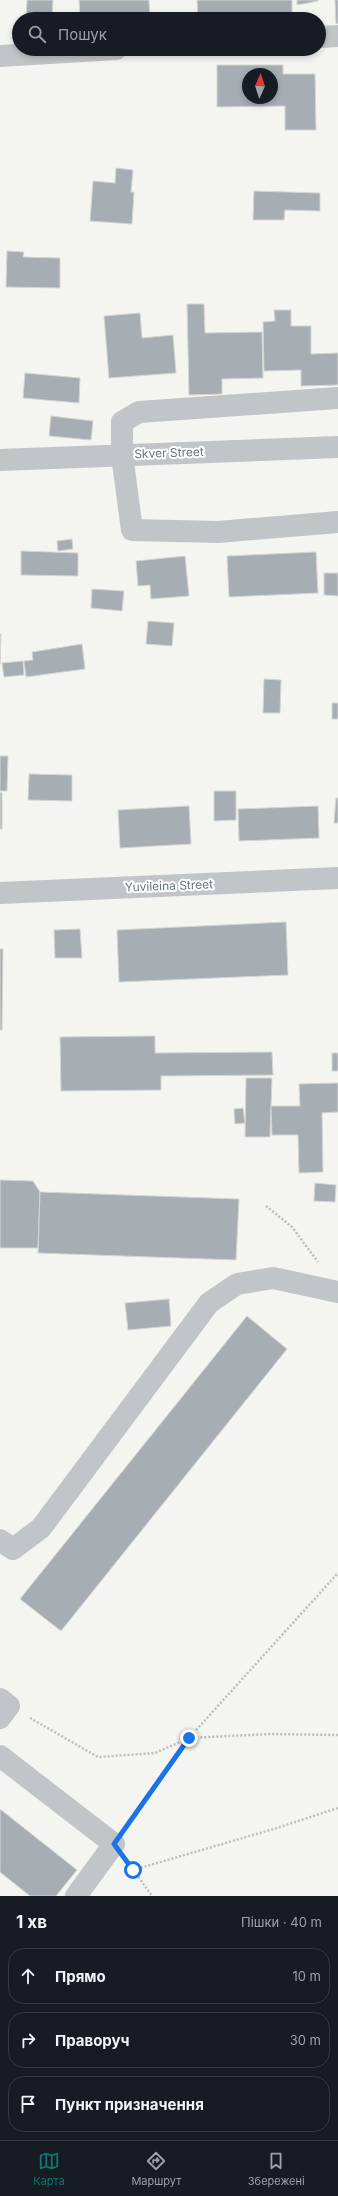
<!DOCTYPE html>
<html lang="uk">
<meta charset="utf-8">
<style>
:root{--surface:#171b24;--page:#20242c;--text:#f1f3f6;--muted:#9ea1a6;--line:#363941;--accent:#0f766e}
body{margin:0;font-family:Inter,sans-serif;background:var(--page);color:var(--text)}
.compass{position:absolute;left:242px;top:68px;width:36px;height:36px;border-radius:50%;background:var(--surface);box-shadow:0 2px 6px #0003;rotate:3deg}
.stop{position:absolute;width:12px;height:12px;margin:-9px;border:3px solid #1a73e8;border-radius:50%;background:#fff}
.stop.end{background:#1a73e8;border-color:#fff;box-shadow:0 1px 4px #0008}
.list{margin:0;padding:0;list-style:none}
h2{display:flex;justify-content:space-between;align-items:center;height:52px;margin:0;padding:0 16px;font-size:17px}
h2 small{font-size:13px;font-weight:400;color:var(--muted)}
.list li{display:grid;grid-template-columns:26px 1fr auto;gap:12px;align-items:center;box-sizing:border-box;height:56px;margin:0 8px 8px;padding:0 8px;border:1px solid var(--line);border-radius:16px}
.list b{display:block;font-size:15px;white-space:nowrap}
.list em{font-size:13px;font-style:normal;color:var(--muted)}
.icon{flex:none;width:22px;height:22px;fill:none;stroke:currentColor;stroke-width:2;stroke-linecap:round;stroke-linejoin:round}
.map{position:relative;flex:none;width:338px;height:1896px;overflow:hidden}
.search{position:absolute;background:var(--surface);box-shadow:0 2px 6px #0003;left:12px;right:12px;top:12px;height:44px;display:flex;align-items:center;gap:10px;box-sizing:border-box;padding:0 14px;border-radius:22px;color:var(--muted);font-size:15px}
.sheet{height:244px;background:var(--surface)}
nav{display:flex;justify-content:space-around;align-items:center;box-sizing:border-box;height:56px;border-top:1px solid var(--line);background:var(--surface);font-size:11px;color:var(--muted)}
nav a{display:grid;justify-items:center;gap:2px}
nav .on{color:var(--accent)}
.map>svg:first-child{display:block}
</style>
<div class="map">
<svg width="338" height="1896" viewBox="0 0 338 1896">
<rect width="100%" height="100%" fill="#f4f4f0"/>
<g fill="#a6aeb3" stroke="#d5d5d3" fill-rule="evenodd">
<path d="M 27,0 L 53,0 L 52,19 L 26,19 Z"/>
<path d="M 79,0 L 149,0 L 150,19 L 80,19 Z"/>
<path d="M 197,0 L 292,0 L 292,19 L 198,19 Z"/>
<path d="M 297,0 L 318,0 L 318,1 L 297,5 Z"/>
<path d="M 335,0 L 338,0 L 338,23 L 336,24 Z"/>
<path d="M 217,65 L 283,65 L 283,74 L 315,74 L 316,130 L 285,130 L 285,106 L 217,107 ZM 248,74 L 272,74 L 272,98 L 248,98 Z"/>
<path d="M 116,168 L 133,170 L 131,192 L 134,192 L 132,224 L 90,221 L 93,181 L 115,183 Z"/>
<path d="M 254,191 L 320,193 L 320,211 L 285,210 L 284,220 L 253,220 Z"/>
<path d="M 7,251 L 24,252 L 23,257 L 60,258 L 60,288 L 6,287 Z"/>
<path d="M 187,304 L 204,304 L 205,333 L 262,332 L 263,378 L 222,379 L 222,394 L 189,395 Z"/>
<path d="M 274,310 L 291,310 L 291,326 L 311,326 L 311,354 L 338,353 L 338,385 L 301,386 L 301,370 L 264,371 L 263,322 L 275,321 Z"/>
<path d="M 140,313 L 142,338 L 173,335 L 176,373 L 109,378 L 104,316 Z"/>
<path d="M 25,373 L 80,378 L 79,403 L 23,398 Z"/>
<path d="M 51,416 L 93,421 L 91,440 L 49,436 Z"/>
<path d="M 72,539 L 73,549 L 58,551 L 57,541 Z"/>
<path d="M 21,551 L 78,553 L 78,576 L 21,575 Z"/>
<path d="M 316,552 L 318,593 L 229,597 L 227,556 Z"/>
<path d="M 185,556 L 189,596 L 151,599 L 150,585 L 138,586 L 136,561 Z"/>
<path d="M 324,573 L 338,573 L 338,596 L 324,595 Z"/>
<path d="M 92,589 L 124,591 L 122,611 L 91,608 Z"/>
<path d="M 148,621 L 174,623 L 172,646 L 146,644 Z"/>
<path d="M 0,634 L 1,634 L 0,664 Z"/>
<path d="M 82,644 L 85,669 L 26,677 L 24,661 L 33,660 L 32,652 Z"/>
<path d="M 23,661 L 24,675 L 4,677 L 2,663 Z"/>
<path d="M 264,679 L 281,680 L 280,713 L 263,713 Z"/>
<rect x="332" y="703" width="6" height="16"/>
<path d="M 0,756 L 8,756 L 7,791 L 0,791 Z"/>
<path d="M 29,774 L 72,775 L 72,801 L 28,800 Z"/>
<path d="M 214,791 L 236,791 L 236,820 L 214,821 Z"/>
<path d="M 0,792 L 2,793 L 2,829 L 0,829 Z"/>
<path d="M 336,798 L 338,798 L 338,823 L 334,823 Z"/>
<path d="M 189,806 L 191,844 L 120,848 L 118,810 Z"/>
<path d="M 318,806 L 319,838 L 239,841 L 238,809 Z"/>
<path d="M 286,922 L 288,975 L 119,982 L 117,930 Z"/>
<path d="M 80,929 L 82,958 L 55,958 L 54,930 Z"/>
<path d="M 0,949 L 3,949 L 2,1030 L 0,1030 Z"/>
<path d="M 155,1036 L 155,1053 L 272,1052 L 273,1075 L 161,1076 L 161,1090 L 61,1091 L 60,1037 Z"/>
<rect x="332" y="1053" width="6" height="18"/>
<path d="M 246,1078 L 272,1078 L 270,1137 L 245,1137 Z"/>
<path d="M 338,1083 L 338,1112 L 322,1113 L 323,1172 L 299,1173 L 298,1135 L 272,1135 L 271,1106 L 300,1106 L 299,1084 Z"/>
<path d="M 243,1108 L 245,1123 L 235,1124 L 234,1109 Z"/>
<path d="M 0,1180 L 33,1181 L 40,1192 L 38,1248 L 0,1248 Z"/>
<path d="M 315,1183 L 336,1185 L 335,1202 L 314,1201 Z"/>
<path d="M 40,1192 L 239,1199 L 236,1260 L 38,1253 Z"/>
<path d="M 169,1299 L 171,1326 L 128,1330 L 125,1303 Z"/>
<path d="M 247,1316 L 287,1349 L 61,1631 L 20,1599 Z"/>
<path d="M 0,1809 L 77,1870 L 56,1896 L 30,1896 L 0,1872 Z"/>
</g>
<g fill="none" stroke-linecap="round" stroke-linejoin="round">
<g stroke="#bbbdbf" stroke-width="2.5" stroke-dasharray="2 2" stroke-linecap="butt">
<path d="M 266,1206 L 292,1227 L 318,1262"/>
<path d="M 30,1718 L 98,1757 L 155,1753 L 189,1738 L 270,1734 L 338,1735"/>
<path d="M 128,1824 L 189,1738 L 338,1573"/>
<path d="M 129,1864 L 152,1896"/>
<path d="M 133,1870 L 277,1828 L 338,1808"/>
</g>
<g stroke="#c1c5c8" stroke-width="22">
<path d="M 319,37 L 338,36"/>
<path d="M 0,56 L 116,49"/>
<path d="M 338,398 L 139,412 L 122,422 L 122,455 L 132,530 L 218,532 L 338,522"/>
<path d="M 0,460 L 338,447"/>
<path d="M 0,893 L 338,878"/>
<path d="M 0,1540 L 13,1549 L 41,1528 L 209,1303 L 237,1284 L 273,1278 L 338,1292"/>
<path d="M 0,1699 L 9,1706 L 0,1718"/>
<path d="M 0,1756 L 114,1844 L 76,1896"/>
</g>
</g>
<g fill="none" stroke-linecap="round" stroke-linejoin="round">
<path stroke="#1a73e8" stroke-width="5" d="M 133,1870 L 114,1844 L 189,1738"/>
</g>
<g text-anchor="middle" stroke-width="4" stroke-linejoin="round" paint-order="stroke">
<g font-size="12" fill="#637481" stroke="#fff">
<text transform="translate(169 453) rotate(-2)" y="4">Skver Street</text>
<text transform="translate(169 886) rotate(-2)" y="4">Yuvileina Street</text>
</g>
</g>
</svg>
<svg class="compass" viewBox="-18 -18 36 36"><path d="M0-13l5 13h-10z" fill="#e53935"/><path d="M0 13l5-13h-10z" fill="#9ea1a6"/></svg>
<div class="stop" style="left:133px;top:1870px"></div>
<div class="stop end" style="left:189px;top:1738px"></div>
<div class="search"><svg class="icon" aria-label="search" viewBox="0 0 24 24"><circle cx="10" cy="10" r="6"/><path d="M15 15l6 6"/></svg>Пошук</div>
</div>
<section class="sheet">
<h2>1 хв<small>Пішки · 40 m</small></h2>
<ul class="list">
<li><svg class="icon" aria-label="ahead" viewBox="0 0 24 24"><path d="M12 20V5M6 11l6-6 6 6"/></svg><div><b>Прямо</b></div><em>10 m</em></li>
<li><svg class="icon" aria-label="right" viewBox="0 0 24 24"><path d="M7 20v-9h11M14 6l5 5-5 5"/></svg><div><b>Праворуч</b></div><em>30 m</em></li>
<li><svg class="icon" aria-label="arrive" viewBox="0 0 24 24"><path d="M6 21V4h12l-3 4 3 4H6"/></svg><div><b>Пункт призначення</b></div></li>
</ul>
</section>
<nav>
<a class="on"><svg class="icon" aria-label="map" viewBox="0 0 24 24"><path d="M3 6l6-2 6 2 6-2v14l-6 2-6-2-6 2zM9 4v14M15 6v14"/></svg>Карта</a>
<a><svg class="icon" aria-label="directions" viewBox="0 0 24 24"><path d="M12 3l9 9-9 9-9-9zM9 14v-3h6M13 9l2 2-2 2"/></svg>Маршрут</a>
<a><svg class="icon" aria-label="saved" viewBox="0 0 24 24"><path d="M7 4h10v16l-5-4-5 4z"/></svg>Збережені</a>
</nav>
